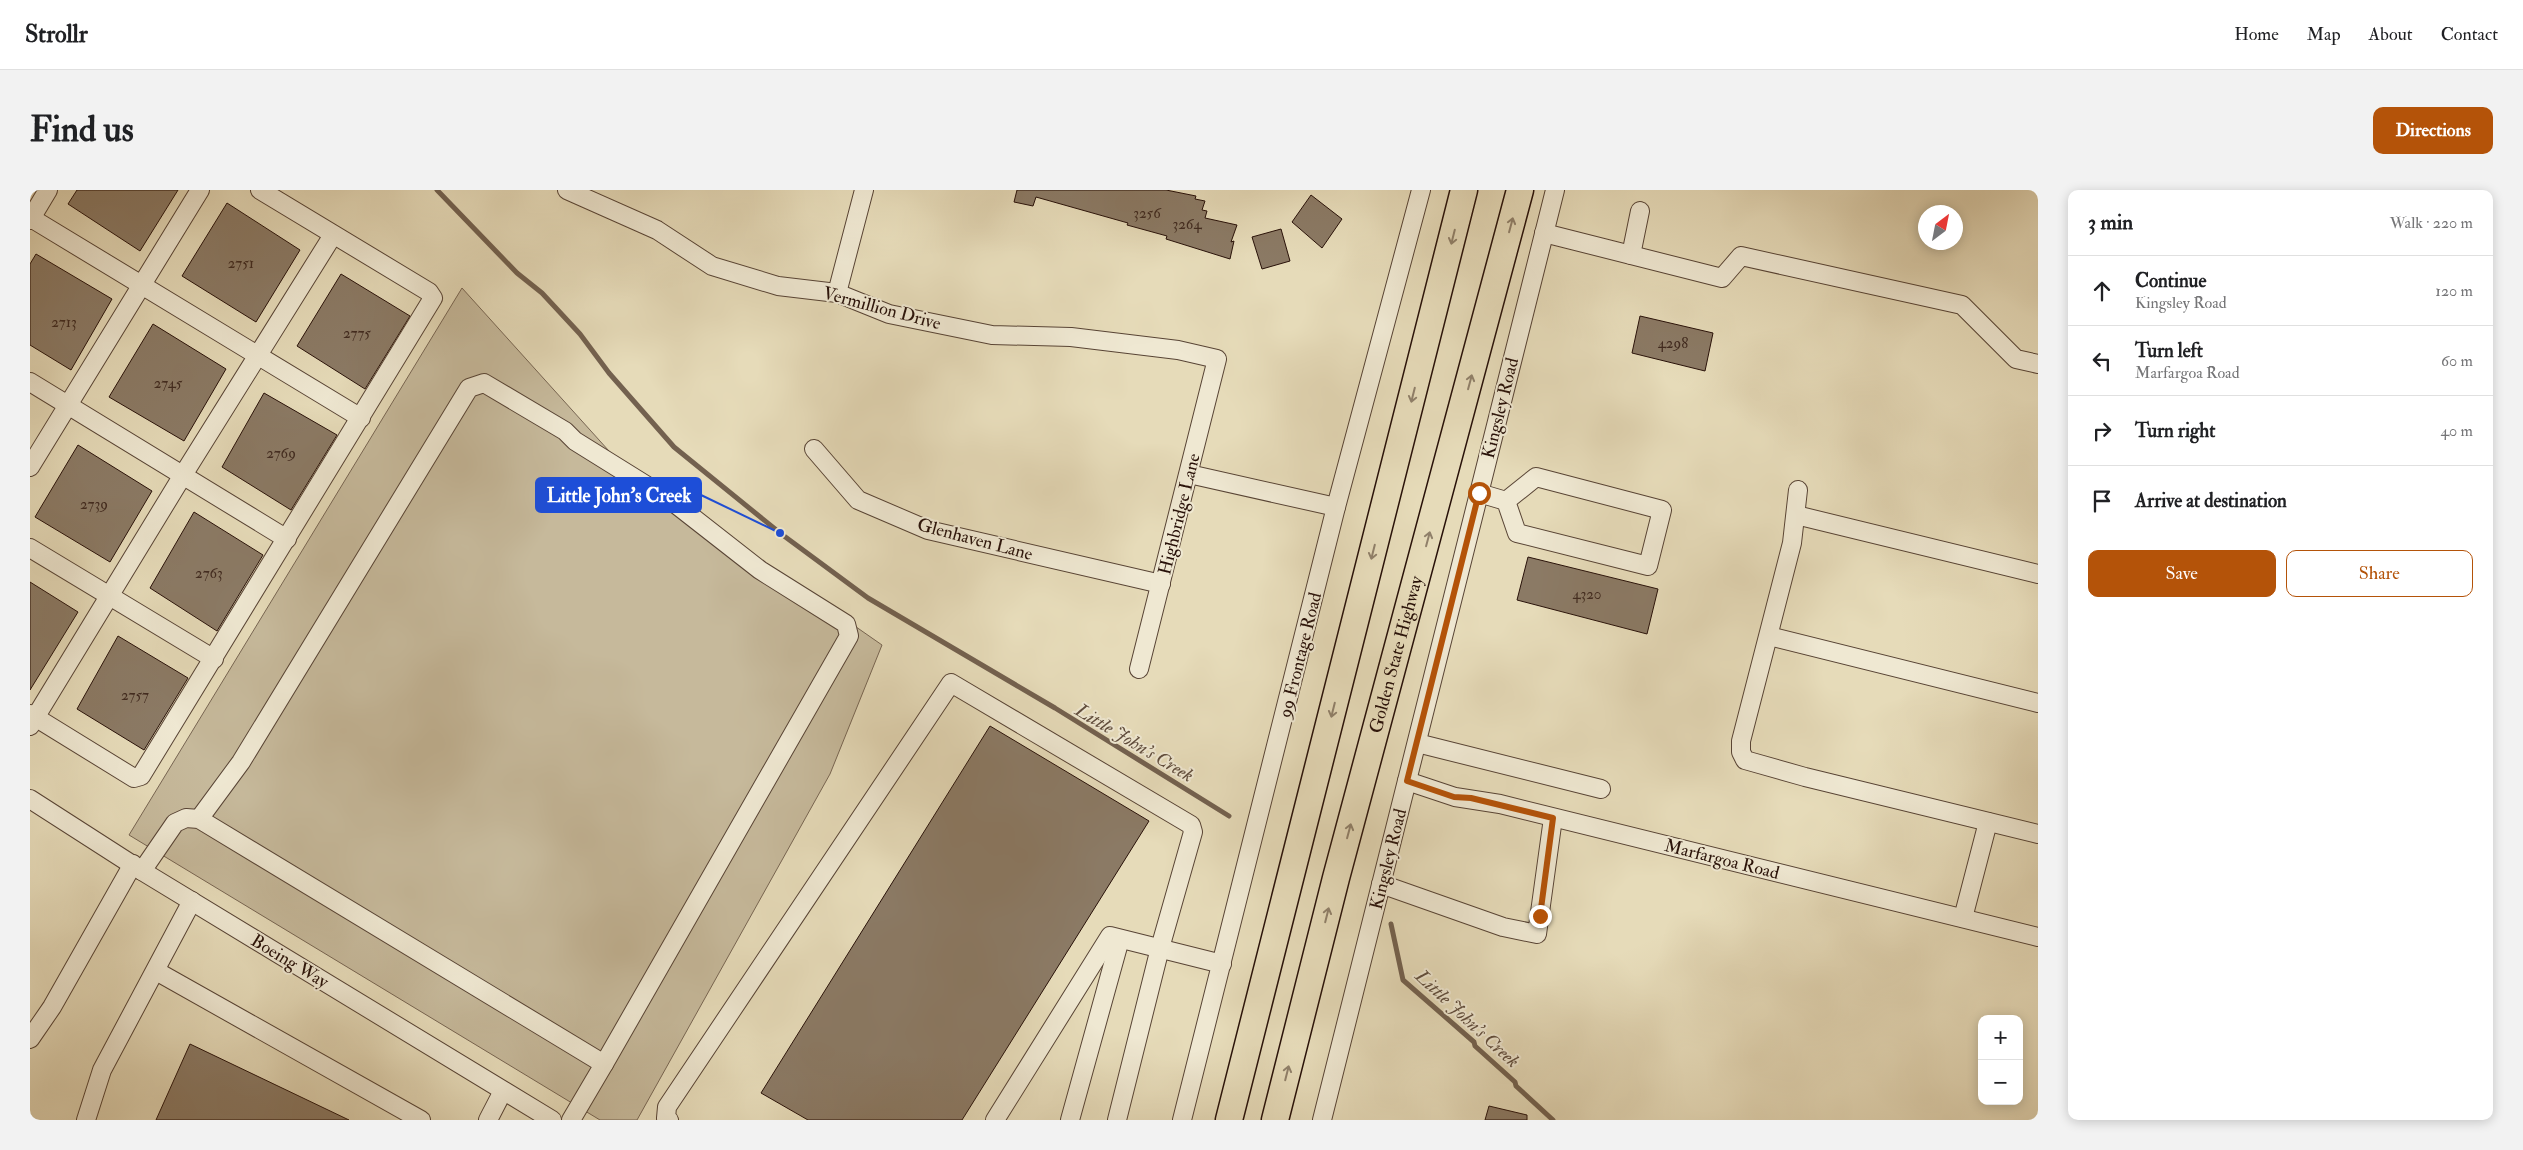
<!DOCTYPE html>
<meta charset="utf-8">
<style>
:root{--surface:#fff;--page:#f2f2f2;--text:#202124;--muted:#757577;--line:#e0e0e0;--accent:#b45309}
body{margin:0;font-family:"IM FELL Double Pica",serif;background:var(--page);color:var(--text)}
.controls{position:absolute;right:15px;bottom:15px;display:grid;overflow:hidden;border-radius:10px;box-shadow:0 2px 12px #0003}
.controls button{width:45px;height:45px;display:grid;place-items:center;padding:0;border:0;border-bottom:1px solid var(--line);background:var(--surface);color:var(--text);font:25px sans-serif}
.compass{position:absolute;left:1888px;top:15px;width:45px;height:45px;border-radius:50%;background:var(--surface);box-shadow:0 2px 12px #0003;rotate:32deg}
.stop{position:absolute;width:15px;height:15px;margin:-11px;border:4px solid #b45309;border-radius:50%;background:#fff}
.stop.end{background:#b45309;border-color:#fff;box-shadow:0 1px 5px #0008}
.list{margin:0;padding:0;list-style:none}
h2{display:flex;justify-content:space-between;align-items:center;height:65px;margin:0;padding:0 20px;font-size:21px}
h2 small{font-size:16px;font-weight:400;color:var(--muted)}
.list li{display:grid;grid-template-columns:32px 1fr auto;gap:15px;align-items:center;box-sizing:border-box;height:70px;padding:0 20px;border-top:1px solid var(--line)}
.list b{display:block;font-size:19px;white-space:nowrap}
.list p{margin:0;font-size:16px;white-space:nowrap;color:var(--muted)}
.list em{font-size:16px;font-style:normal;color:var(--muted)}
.actions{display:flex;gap:10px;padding:15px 20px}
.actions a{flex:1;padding:11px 0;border:1px solid var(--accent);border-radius:10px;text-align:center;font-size:18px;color:var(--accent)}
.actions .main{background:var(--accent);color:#fff}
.icon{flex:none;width:28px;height:28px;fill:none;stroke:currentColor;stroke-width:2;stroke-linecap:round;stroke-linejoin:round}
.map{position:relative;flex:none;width:2008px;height:930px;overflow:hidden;border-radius:10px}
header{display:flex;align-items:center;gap:30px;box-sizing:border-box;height:70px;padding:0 25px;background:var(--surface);border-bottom:1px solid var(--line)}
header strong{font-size:24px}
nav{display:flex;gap:28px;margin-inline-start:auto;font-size:18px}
.intro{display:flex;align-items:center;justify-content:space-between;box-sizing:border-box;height:120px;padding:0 30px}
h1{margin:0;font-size:35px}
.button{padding:12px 22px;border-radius:10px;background:var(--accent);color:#fff;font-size:18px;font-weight:700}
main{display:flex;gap:30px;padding:0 30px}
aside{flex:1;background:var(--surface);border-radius:10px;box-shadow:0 2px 12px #0003}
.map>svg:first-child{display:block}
</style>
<header>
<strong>Strollr</strong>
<nav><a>Home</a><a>Map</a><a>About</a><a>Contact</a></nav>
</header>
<div class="intro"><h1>Find us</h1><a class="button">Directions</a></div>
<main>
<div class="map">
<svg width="2008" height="930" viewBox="0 0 2008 930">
<rect width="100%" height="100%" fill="#e6dbb9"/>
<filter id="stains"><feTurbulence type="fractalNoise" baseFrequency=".004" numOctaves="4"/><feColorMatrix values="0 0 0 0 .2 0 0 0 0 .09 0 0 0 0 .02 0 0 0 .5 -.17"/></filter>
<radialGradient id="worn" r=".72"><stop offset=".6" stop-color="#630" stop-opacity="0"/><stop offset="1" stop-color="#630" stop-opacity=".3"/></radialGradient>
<path fill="#c6b99b" stroke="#776552" d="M 432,98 L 588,271 L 852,455 L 800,584 L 607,930 L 570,930 L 99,645 Z"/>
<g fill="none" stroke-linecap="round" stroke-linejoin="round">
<g stroke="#73614f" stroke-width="5">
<path d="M 407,0 L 487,83 L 512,103 L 550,144 L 579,183 L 644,257 L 750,343 L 838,408 L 1025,518 L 1199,626"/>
<path d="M 1361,734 L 1373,790 L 1444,852 L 1445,856 L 1485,892 L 1486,896 L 1523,930"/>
</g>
</g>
<g fill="#8b7a65" stroke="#281109">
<path d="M 47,0 L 148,0 L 110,61 L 38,14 Z"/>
<path d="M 987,0 L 1136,0 L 1166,6 L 1165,9 L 1175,11 L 1172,20 L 1177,21 L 1175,28 L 1207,35 L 1201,52 L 1204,51 L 1200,69 L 1136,49 L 1137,46 L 1097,35 L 1098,33 L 1006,7 L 1003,16 L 984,12 Z"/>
<path d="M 1281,5 L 1312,29 L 1292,58 L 1262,32 Z"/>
<path d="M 197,13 L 270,60 L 226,132 L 152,86 Z"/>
<path d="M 1251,39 L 1260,71 L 1232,79 L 1222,47 Z"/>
<path d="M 6,64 L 82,109 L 41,180 L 0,155 L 0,74 Z"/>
<path d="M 311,84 L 380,126 L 335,199 L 267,156 Z"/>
<path d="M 1610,126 L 1683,143 L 1675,181 L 1602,163 Z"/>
<path d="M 123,134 L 196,179 L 154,251 L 79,207 Z"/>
<path d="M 234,203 L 307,245 L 261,320 L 192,277 Z"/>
<path d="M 48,255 L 122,301 L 80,372 L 5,327 Z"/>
<path d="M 164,322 L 233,365 L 187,441 L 120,398 Z"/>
<path d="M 1498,367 L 1628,399 L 1617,444 L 1487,410 Z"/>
<path d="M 0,392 L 48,422 L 0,500 Z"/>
<path d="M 88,446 L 158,488 L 114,560 L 47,519 Z"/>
<path d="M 960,536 L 1119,631 L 932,930 L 778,930 L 731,903 Z"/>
<path d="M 160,854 L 319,930 L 126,930 Z"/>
<path d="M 1459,916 L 1497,925 L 1497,930 L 1455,930 Z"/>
</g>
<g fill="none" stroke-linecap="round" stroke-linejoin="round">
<g stroke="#584435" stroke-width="20">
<g id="minor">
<path d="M 537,0 L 627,40 L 682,76 L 748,96 L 807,103 L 859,124 L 962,145 L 1041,147 L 1148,160 L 1187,169 L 1109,479"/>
<path d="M 1,28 L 331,228"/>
<path d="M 0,30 L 18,0"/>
<path d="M 1514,43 L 1692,88 L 1711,66 L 1932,115 L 1986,169 L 2008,174"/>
<path d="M 1601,65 L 1610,21"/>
<path d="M 807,103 L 834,0"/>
<path d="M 0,192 L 257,349"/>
<path d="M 784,259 L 828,310 L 898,340 L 1131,394"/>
<path d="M 0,277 L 170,0"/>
<path d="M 1159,284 L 1306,317"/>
<path d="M 1768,300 L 1762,353 L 1711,551 L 1711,562 L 1715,570 L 1775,587 L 2008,644"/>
<path d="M 1449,303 L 1476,311 L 1487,343 L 1618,376 L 1632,320 L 1506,287 L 1476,311"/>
<path d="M 1766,325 L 2008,384"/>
<path d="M 0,358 L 184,469"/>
<path d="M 1739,446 L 2008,513"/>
<path d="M 0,524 L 104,588 L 111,586 L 403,108 L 399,102 L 230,0"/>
<path d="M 0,536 L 153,285 L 303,45"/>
<path d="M 1387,553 L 1571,599"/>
<path d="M 1377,591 L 1425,607 L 1470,614 L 2008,747"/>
<path d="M 0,609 L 112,681 L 522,930"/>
<path d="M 169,629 L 211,572 L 439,198 L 454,193 L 535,241 L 545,251 L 643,312 L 730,380 L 816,434 L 819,446 L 574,874"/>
<path d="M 112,681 L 145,633 L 156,628 L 169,629 L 574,874 L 541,930"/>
<path d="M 1351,694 L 1473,737 L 1507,744 L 1523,628"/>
<path d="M 1933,728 L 1958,632"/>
<path d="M 126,781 L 391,930"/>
<path d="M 0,849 L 22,817 L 103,674"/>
<path d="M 56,930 L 72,880 L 162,711"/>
<path d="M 458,930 L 473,901"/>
<path d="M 639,930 L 636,928 L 637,917 L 921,493 L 1161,635 L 1163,642 L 1130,758 L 1087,930"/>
<path d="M 965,930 L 1080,746 L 1192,774"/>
<path d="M 1040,930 L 1090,749"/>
<path d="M 1152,930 L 1306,317 L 1391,0"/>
<path d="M 1292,930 L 1525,0"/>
</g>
</g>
<g stroke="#281109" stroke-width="29">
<g id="highway">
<path d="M 1199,930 L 1434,0"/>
<path id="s1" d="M 1245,930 L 1306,688 L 1490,0"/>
</g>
</g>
<use href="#minor" stroke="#efe8d2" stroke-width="18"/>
<use href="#highway" stroke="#e6dbb9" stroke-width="26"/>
</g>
<defs><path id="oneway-shaft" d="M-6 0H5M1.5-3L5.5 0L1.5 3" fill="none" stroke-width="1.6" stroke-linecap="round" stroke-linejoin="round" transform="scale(1.25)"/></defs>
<g stroke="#90806a">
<use href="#oneway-shaft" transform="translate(1481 35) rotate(-75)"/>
<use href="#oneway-shaft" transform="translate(1423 47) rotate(104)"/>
<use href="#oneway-shaft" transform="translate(1440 192) rotate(-75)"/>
<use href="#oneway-shaft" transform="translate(1383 205) rotate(104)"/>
<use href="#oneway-shaft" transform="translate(1398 349) rotate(-75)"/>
<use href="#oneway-shaft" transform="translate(1343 362) rotate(104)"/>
<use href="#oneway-shaft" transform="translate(1303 520) rotate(104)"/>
<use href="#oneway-shaft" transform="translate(1319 641) rotate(-75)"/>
<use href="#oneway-shaft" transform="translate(1297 725) rotate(-76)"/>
<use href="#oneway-shaft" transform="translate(1257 883) rotate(-76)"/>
</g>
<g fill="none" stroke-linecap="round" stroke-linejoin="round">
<path stroke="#b45309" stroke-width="6" d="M 1449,303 L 1377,591 L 1424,607 L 1441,608 L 1523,628 L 1510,726"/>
</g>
<g text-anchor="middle" stroke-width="4" stroke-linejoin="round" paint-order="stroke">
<g font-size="15" fill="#412b20">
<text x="1117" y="28">3256</text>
<text x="1157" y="39">3264</text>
<text x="211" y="78">2751</text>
<text x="34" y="137">2713</text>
<text x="327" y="148">2775</text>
<text x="1643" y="158">4298</text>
<text x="138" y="198">2745</text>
<text x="251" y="268">2769</text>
<text x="64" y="319">2739</text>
<text x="179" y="388">2763</text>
<text x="1557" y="409">4320</text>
<text x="105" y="510">2757</text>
</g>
<g font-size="18" fill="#281109" stroke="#efe8d2">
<text transform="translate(852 118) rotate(15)" y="6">Vermillion Drive</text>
<text transform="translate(1470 218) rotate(-76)" y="6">Kingsley Road</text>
<text transform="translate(1149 324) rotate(-76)" y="6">Highbridge Lane</text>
<text transform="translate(945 349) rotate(15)" y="6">Glenhaven Lane</text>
<text transform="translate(1270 465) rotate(-76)" y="6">99 Frontage Road</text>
<text dy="6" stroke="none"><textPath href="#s1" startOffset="481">Golden State Highway</textPath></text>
<text transform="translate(1358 669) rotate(-76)" y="6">Kingsley Road</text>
<text transform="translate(1692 669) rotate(14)" y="6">Marfargoa Road</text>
<text transform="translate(260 771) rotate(31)" y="6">Boeing Way</text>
</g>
<g font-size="19" font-style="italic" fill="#604d3d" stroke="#efe8d2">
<text transform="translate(1105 552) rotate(31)" y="7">Little John's Creek</text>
<text transform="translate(1438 828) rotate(43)" y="7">Little John's Creek</text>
</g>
</g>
<path fill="none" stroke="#1d4ed8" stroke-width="2" d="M750 343L671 305"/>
<circle fill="#1d4ed8" stroke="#efe8d2" stroke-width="2" cx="750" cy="343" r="5"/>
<rect fill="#1d4ed8" stroke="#1d4ed8" stroke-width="2" x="506" y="288" width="165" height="34" rx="5"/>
<g font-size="19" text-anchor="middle" font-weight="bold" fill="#fff">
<text x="589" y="312">Little John's Creek</text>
</g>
<rect width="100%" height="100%" filter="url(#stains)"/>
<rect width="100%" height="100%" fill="url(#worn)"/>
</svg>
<div class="controls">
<button>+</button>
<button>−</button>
</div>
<svg class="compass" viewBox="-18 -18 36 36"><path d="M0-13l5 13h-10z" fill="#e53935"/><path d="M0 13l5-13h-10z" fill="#757577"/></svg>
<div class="stop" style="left:1449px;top:303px"></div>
<div class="stop end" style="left:1510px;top:726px"></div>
</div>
<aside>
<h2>3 min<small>Walk · 220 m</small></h2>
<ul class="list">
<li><svg class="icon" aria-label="ahead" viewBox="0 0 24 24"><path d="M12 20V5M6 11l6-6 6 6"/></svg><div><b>Continue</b><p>Kingsley Road</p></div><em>120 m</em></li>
<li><svg class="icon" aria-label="left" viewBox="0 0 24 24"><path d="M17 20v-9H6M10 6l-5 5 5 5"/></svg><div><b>Turn left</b><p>Marfargoa Road</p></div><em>60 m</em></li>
<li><svg class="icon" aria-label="right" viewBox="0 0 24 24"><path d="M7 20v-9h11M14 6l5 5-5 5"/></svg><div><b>Turn right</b></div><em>40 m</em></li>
<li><svg class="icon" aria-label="arrive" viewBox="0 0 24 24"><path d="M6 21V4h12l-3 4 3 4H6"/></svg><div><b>Arrive at destination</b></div></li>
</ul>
<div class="actions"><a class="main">Save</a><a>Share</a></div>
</aside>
</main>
